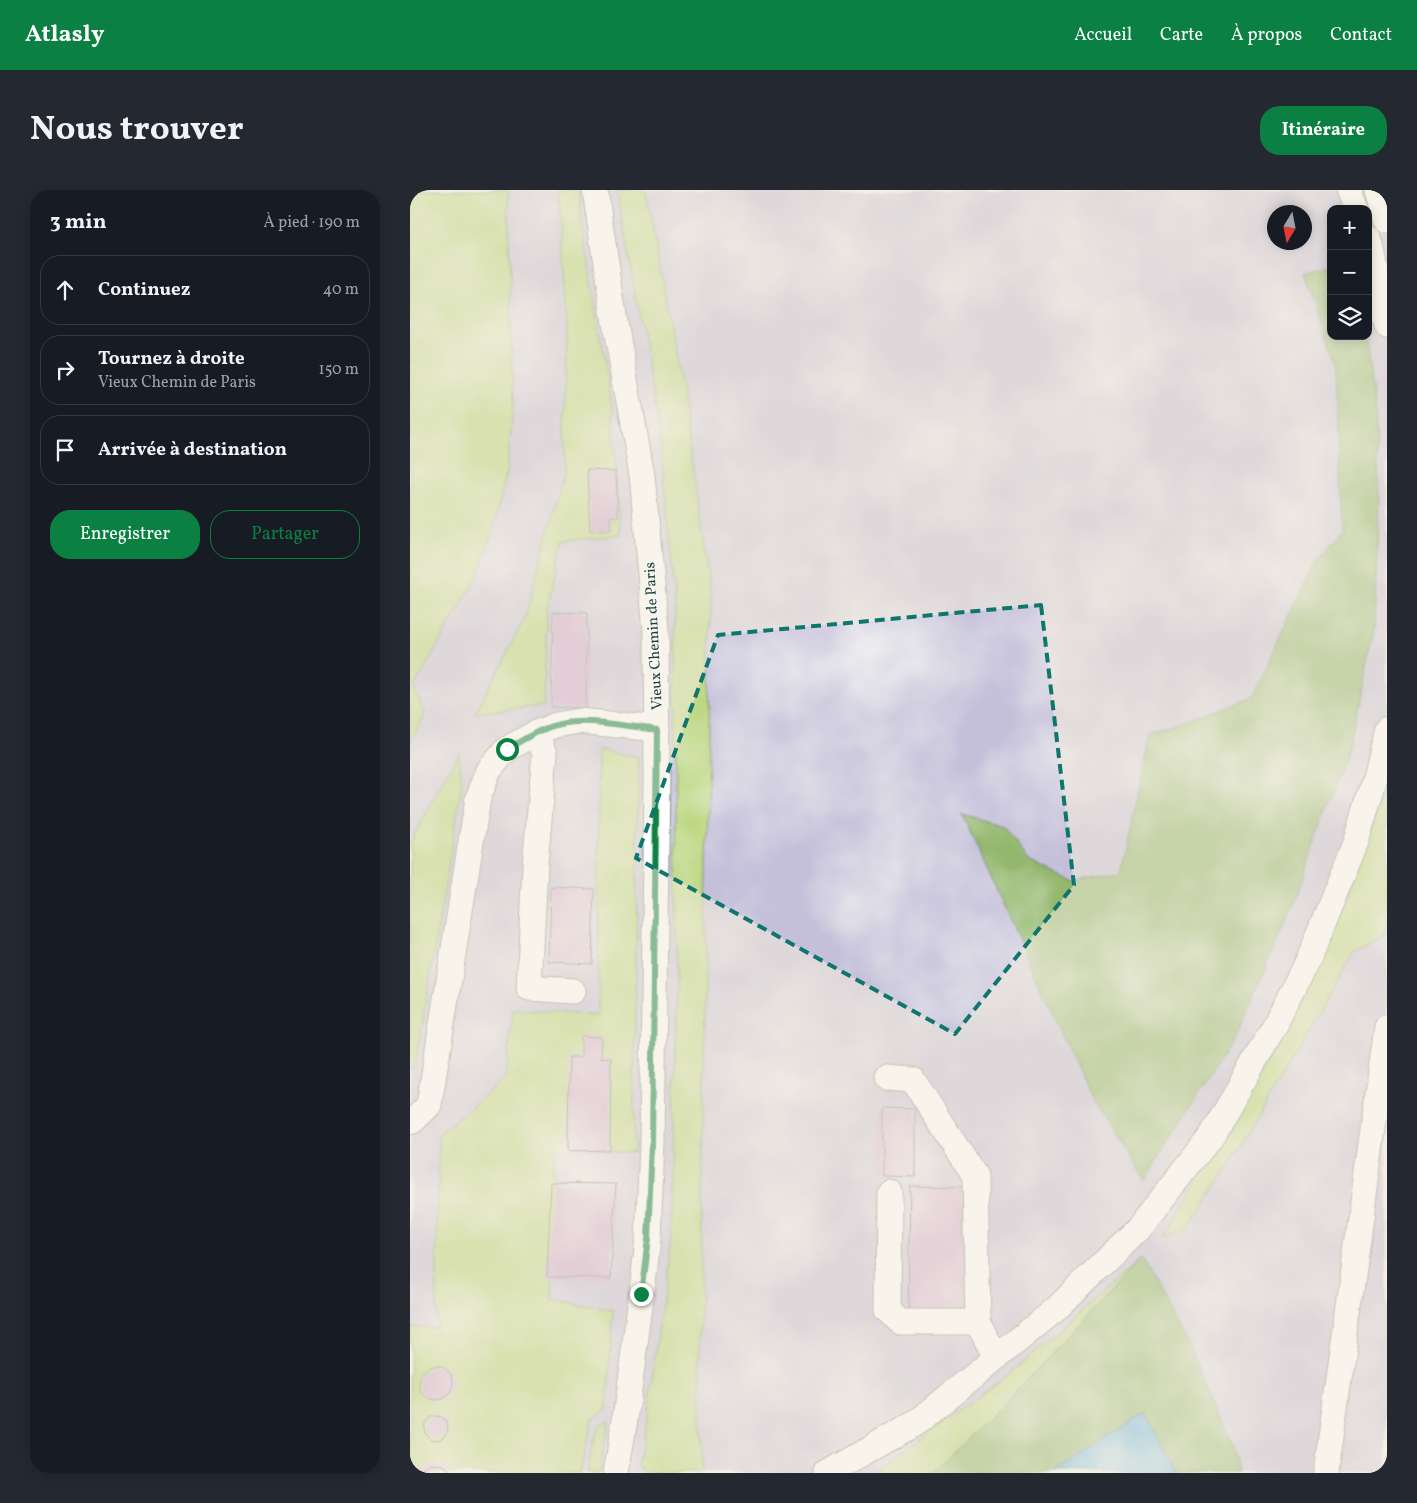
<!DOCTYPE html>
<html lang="fr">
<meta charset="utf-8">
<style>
:root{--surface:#171b24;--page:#242831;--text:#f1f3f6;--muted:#9ea1a6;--line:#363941;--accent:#0b8043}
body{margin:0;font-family:Vollkorn,serif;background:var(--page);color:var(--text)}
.controls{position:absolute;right:15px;top:15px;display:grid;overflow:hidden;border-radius:10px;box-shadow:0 2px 12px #0003}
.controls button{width:45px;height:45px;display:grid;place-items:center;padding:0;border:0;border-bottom:1px solid var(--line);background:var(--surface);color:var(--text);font:25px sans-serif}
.compass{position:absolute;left:857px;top:15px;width:45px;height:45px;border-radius:50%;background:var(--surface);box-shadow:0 2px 12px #0003;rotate:190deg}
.stop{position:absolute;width:15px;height:15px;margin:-11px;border:4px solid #0b8043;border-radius:50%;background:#fff}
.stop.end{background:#0b8043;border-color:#fff;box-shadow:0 1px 5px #0008}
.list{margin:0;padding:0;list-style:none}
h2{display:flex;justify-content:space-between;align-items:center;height:65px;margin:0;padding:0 20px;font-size:21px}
h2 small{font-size:16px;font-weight:400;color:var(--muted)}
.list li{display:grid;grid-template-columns:32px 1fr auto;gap:15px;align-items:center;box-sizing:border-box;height:70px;margin:0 10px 10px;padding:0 10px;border:1px solid var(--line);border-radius:20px}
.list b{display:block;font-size:19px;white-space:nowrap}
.list p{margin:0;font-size:16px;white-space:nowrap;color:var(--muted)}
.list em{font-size:16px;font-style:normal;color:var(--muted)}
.actions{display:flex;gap:10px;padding:15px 20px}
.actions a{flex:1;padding:11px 0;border:1px solid var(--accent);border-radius:20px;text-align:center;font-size:18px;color:var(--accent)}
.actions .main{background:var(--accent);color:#fff}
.icon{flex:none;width:28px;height:28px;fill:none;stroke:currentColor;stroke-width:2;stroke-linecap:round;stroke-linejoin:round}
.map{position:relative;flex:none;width:977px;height:1283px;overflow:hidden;border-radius:20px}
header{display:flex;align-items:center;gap:30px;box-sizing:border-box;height:70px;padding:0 25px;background:var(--accent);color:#fff}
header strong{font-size:24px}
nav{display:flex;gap:28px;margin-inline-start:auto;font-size:18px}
.intro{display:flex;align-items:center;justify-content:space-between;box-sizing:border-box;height:120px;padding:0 30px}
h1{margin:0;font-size:35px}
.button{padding:12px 22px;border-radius:20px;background:var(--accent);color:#fff;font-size:18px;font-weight:700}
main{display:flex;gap:30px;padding:0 30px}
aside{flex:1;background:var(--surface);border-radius:20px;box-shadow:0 2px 12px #0003}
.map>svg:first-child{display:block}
</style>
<header>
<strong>Atlasly</strong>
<nav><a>Accueil</a><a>Carte</a><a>À propos</a><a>Contact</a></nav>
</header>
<div class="intro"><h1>Nous trouver</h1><a class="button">Itinéraire</a></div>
<main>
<aside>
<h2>3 min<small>À pied · 190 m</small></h2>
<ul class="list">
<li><svg class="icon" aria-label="ahead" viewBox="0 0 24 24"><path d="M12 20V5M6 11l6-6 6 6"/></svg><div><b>Continuez</b></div><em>40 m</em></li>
<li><svg class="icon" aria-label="right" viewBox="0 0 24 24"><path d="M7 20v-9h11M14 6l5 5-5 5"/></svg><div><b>Tournez à droite</b><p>Vieux Chemin de Paris</p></div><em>150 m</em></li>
<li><svg class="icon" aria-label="arrive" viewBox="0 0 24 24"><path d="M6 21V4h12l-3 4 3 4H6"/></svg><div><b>Arrivée à destination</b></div></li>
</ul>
<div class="actions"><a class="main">Enregistrer</a><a>Partager</a></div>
</aside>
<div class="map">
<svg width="977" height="1283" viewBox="0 0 977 1283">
<rect width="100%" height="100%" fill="#f6f6f2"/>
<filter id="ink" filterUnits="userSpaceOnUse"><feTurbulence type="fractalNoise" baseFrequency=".02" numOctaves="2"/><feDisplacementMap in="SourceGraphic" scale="10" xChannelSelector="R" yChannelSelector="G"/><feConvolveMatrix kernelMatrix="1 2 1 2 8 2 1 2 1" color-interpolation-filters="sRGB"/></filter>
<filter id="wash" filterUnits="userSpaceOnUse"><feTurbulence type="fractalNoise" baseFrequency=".0096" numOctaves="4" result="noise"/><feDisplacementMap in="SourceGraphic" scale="20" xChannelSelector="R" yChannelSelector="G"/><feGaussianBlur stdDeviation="1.12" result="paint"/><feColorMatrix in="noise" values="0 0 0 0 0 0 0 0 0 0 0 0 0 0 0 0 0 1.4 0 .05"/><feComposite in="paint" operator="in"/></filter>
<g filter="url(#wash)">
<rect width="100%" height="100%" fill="#f3ebdb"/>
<path fill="#c5c0da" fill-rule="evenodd" d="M 0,0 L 977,0 L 977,1283 L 0,1283 ZM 921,19 L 958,19 L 958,146 L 921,146 ZM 864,22 L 894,22 L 894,52 L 864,52 Z"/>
<g fill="#bad67d" stroke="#6c8a58">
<path d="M 0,0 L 98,0 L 103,221 L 97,282 L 83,340 L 66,389 L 4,497 L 15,524 L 0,554 Z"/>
<path d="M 148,0 L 169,0 L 173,38 L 202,216 L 211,345 L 153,351 L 137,418 L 134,516 L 65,523 L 115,428 L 154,282 L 157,139 L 152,47 Z"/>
<path d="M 207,0 L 236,0 L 269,185 L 301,406 L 290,1150 L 292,1283 L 235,1283 L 227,1274 L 235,1239 L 261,1050 L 267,796 L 265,413 L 250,249 Z"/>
<path d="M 189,559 L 229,567 L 223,963 L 144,958 L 142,1109 L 203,1121 L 197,1219 L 182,1230 L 170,1283 L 0,1283 L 0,1137 L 26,1137 L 29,944 L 96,889 L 103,819 L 188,826 Z"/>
<path d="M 49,563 L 52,595 L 5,876 L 0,879 L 0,652 Z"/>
<path d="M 977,596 L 977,731 L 975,745 L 945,761 L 817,980 L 777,1040 L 753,1048 L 867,859 L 924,740 Z"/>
<path d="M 731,1069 L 595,1212 L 523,1283 L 463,1283 L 605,1179 Z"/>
<path d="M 199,1231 L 188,1283 L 177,1283 C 180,1271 182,1246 189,1236 C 192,1233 195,1232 199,1231 Z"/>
</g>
<g fill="#93b76c" stroke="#597a50">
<path d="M 921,76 L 921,146 L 955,146 L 965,217 L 969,302 L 964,440 L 939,558 L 880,723 L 826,845 L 734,991 L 681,908 L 552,624 L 593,636 L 619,671 L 663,691 L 711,681 L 740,545 L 771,536 L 842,508 L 907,372 L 932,340 L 926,175 L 895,83 Z"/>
<path d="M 731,1069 L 779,1156 L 822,1254 L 828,1283 L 766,1283 L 735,1223 L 645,1283 L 523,1283 L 595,1212 Z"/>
</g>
<path fill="#69b5e2" stroke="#44798b" d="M 735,1223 L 766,1283 L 645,1283 Z"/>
<g id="blocks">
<g fill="#d0a9d0">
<path d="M 950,0 L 960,0 L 965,16 L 957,19 Z"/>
<path d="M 177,280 L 206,281 L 208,328 L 201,327 L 201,341 L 180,341 Z"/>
<path d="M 143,422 L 177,423 L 176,518 L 141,517 Z"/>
<path d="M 141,697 L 184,699 L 182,774 L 139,772 Z"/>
<path d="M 171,846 L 192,847 L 191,868 L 201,869 L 200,960 L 158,961 L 159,867 L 171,867 Z"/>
<path d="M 472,918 L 505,919 L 505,987 L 472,986 Z"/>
<path d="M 141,993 L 206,994 L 201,1088 L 137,1087 Z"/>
<path d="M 500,996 L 558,997 L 556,1122 L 498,1121 Z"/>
<circle cx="26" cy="1193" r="17"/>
<circle cx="26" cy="1238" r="12"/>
<path d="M 21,1274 L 34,1275 L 41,1283 L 10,1283 L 11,1280 Z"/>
</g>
</g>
</g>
<g filter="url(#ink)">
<use href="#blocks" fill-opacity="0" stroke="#899488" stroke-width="1"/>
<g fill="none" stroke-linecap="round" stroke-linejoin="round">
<g stroke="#899488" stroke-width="27">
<g id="minor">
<path d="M 185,0 L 205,133 L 232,285 L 246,440 L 247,591 L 242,953 L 238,1048 L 234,1085 L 215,1229 L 206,1283"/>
<path d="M 938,0 L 946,19"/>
<path d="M 968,0 L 977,31"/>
<path d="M 958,48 L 961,55 L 977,136"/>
<path d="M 126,543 L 135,563 L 125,675 L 119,798 L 163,801"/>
<path d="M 476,888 L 503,890 L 565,986 L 568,1132 L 586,1168"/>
<path d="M 0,932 L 3,931 L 19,915 L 68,608 L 79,580 L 97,559 L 126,543 L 146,535 L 169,531 L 247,539"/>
<path d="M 479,1002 L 478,1120 L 490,1132 L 568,1132"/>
<path d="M 418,1283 L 506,1233 L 645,1120 L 728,1039 L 802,945 L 865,835 L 897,772 L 946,652 L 964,591 L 977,539"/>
<path d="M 916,1283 L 977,837"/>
</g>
</g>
<use href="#minor" stroke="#fff" stroke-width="25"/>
</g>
</g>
<g fill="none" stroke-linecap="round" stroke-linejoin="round" filter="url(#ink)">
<path stroke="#0b8043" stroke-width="6" d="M 97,559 C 113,550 129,539 146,535 C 176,527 216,536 247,540 L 242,954 L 238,1048 L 231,1104"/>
</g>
<path d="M0 0H977V1283H0ZM 631,415 L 664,695 L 545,844 L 226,668 L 308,445 Z" fill="#f3ebdb" fill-opacity=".55" fill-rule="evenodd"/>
<path fill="none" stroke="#0f766e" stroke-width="4" stroke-dasharray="10 6" stroke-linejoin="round" d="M 631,415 L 664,695 L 545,844 L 226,668 L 308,445 Z"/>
<g text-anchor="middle" stroke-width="4" stroke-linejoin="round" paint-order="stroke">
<g font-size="15" fill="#1f3d34" stroke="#f6f6f2">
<text transform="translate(243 446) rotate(-93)" y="5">Vieux Chemin de Paris</text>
</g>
</g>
</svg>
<div class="controls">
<button>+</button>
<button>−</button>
<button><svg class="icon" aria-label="layers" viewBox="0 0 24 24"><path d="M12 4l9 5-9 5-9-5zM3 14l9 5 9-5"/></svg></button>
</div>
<svg class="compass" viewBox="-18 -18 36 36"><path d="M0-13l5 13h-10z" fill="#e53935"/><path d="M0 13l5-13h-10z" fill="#9ea1a6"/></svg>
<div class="stop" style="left:97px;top:559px"></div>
<div class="stop end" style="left:231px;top:1104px"></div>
</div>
</main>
